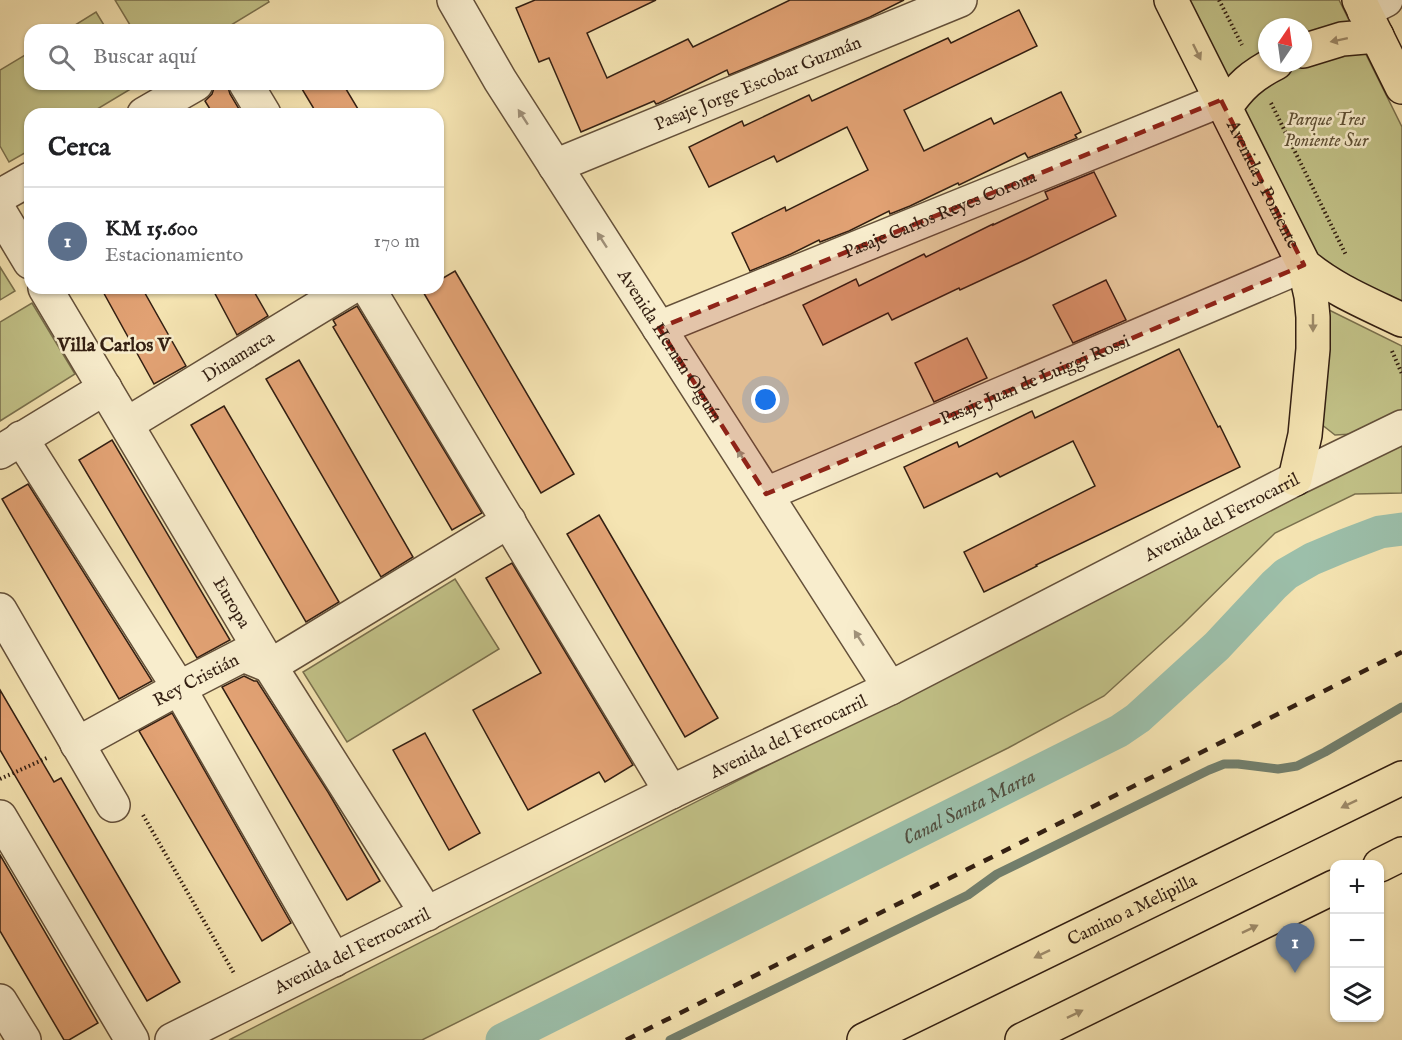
<!DOCTYPE html>
<html lang="es">
<meta charset="utf-8">
<style>
:root{--surface:#fff;--page:#f6f6f6;--text:#202124;--muted:#757577;--line:#e0e0e0;--accent:#111827}
body{margin:0;font-family:"IM FELL English",serif;background:var(--page);color:var(--text)}
.controls{position:absolute;right:18px;bottom:18px;display:grid;overflow:hidden;border-radius:12px;box-shadow:0 2px 4px #0004}
.controls button{width:54px;height:54px;display:grid;place-items:center;padding:0;border:0;border-bottom:2px solid var(--line);background:var(--surface);color:var(--text);font:30px sans-serif}
.compass{position:absolute;left:1258px;top:18px;width:54px;height:54px;border-radius:50%;background:var(--surface);box-shadow:0 2px 4px #0004;rotate:13deg}
.you{position:absolute;left:766px;top:400px;width:21px;height:21px;margin:-15px;border:4px solid #fff;border-radius:50%;background:#1a73e8;box-shadow:0 0 0 9px #1a73e833}
.badge{display:grid;place-items:center;width:39px;height:39px;border-radius:50%;background:var(--accent);color:#fff;font-size:20px;font-weight:700}
.pin{position:absolute;translate:-50% -50px;filter:drop-shadow(0 2px 3px #0008)}
.pin::after{content:'';position:absolute;top:32px;width:21px;height:18px;background:inherit;clip-path:polygon(0 0,100% 0,50% 100%)}
.list{margin:0;padding:0;list-style:none}
h2{display:flex;justify-content:space-between;align-items:center;height:78px;margin:0;padding:0 24px;font-size:26px}
h2 small{font-size:20px;font-weight:400;color:var(--muted)}
.list li{display:grid;grid-template-columns:39px 1fr auto;gap:18px;align-items:center;box-sizing:border-box;height:108px;padding:0 24px;border-top:2px solid var(--line)}
.list b{display:block;font-size:22px;white-space:nowrap}
.list p{margin:0;font-size:20px;white-space:nowrap;color:var(--muted)}
.list em{font-size:20px;font-style:normal;color:var(--muted)}
.icon{flex:none;width:33px;height:33px;fill:none;stroke:currentColor;stroke-width:2;stroke-linecap:round;stroke-linejoin:round}
.map{position:relative;flex:none;width:1402px;height:1040px;overflow:hidden}
.search{position:absolute;background:var(--surface);box-shadow:0 2px 4px #0004;left:24px;top:24px;width:420px;height:66px;display:flex;align-items:center;gap:15px;box-sizing:border-box;padding:0 21px;border-radius:18px;color:var(--muted);font-size:22px}
.panel{position:absolute;background:var(--surface);box-shadow:0 2px 4px #0004;left:24px;top:108px;width:420px;height:186px;border-radius:18px}
.map>svg:first-child{display:block}
</style>
<div class="map">
<svg width="1402" height="1040" viewBox="0 0 1402 1040">
<rect width="100%" height="100%" fill="#f5e4b2"/>
<filter id="stains"><feTurbulence type="fractalNoise" baseFrequency=".00333" numOctaves="4"/><feColorMatrix values="0 0 0 0 .2 0 0 0 0 .09 0 0 0 0 .02 0 0 0 .5 -.17"/></filter>
<radialGradient id="worn" r=".72"><stop offset=".6" stop-color="#630" stop-opacity="0"/><stop offset="1" stop-color="#630" stop-opacity=".3"/></radialGradient>
<g fill="#c2c288" stroke="#7a704d" stroke-width="1.5" fill-rule="evenodd">
<path d="M 115,0 L 268,0 L 269,2 L 223,30 L 133,30 Z"/>
<path d="M 1184,0 L 1339,0 L 1402,127 L 1402,309 L 1382,299 L 1311,252 ZM 1267,27 L 1303,27 L 1303,63 L 1267,63 Z"/>
<path d="M 96,12 L 107,30 L 67,30 Z"/>
<path d="M 30,52 L 30,84 L 139,84 L 89,114 L 30,114 L 30,150 L 9,162 L 0,146 L 0,70 Z"/>
<path d="M 0,267 L 15,291 L 0,300 Z"/>
<path d="M 32,303 L 75,374 L 0,421 L 0,322 Z"/>
<path d="M 1325,308 L 1402,346 L 1402,411 L 1353,434 L 1335,435 L 1321,424 Z"/>
<path d="M 1402,442 L 1402,493 L 1355,494 L 1275,533 L 1182,625 L 1104,696 L 1008,748 L 422,1040 L 229,1040 Z"/>
<path d="M 455,579 L 499,649 L 347,742 L 303,672 Z"/>
</g>
<g fill="none" stroke-linecap="round" stroke-linejoin="round">
<path stroke="#727f6d" stroke-width="9" d="M 670,1040 L 968,895 L 997,874 L 1209,770 L 1224,764 L 1238,764 L 1278,769 L 1297,766 L 1325,752 L 1402,707"/>
<path stroke="#9cbfaa" stroke-width="33" id="s1" d="M 502,1040 L 1119,731 L 1138,718 L 1217,646 L 1274,585 L 1286,574 L 1312,559 L 1343,546 L 1380,532 L 1402,529"/>
</g>
<g fill="#e2a274" stroke="#331f12" stroke-width="1.5">
<path d="M 535,0 L 656,0 L 587,33 L 607,78 L 688,39 L 693,47 L 790,0 L 904,0 L 870,17 L 729,75 L 727,70 L 659,103 L 656,104 L 654,101 L 581,132 L 549,58 L 539,62 L 516,8 Z"/>
<path d="M 1019,10 L 1037,46 L 904,110 L 924,151 L 991,118 L 994,124 L 1061,92 L 1081,132 L 1075,135 L 1077,138 L 1028,158 L 1025,153 L 959,185 L 958,183 L 910,206 L 890,214 L 889,211 L 849,231 L 820,242 L 819,240 L 791,254 L 750,271 L 732,233 L 785,207 L 786,211 L 868,170 L 847,127 L 777,162 L 774,156 L 709,187 L 689,147 L 742,121 L 744,126 L 809,95 L 812,101 L 948,38 L 951,43 Z"/>
<path d="M 216,84 L 227,84 L 230,94 L 242,114 L 213,114 L 205,101 L 212,94 L 215,85 Z"/>
<path d="M 299,84 L 343,84 L 361,114 L 317,114 Z"/>
<path d="M 1094,172 L 1116,216 L 1027,259 L 960,290 L 959,288 L 892,320 L 888,313 L 823,345 L 803,305 L 856,279 L 859,286 L 924,254 L 926,257 L 993,224 L 993,225 L 1048,199 L 1045,192 Z"/>
<path d="M 455,271 L 574,474 L 541,493 L 422,290 L 426,288 L 438,288 L 438,281 Z"/>
<path d="M 1106,280 L 1126,320 L 1073,343 L 1053,305 Z"/>
<path d="M 101,288 L 142,288 L 186,366 L 154,384 Z"/>
<path d="M 212,288 L 252,288 L 268,316 L 237,335 Z"/>
<path d="M 357,306 L 482,513 L 452,530 L 333,327 L 336,325 L 333,320 Z"/>
<path d="M 967,338 L 987,378 L 934,402 L 915,363 Z"/>
<path d="M 1179,349 L 1218,427 L 1220,426 L 1240,467 L 1036,565 L 1037,566 L 984,592 L 964,552 L 1095,486 L 1073,441 L 1000,477 L 997,473 L 924,508 L 904,467 L 957,442 L 959,447 L 1032,411 L 1035,418 Z"/>
<path d="M 299,360 L 413,557 L 381,577 L 266,379 Z"/>
<path d="M 224,406 L 339,602 L 306,622 L 191,425 Z"/>
<path d="M 112,440 L 230,640 L 197,658 L 79,460 Z"/>
<path d="M 28,484 L 152,681 L 119,699 L 2,499 Z"/>
<path d="M 599,515 L 718,718 L 685,737 L 567,534 Z"/>
<path d="M 512,563 L 633,765 L 605,782 L 599,772 L 528,810 L 473,710 L 541,673 L 486,578 Z"/>
<path d="M 244,676 L 254,681 L 257,681 L 328,792 L 380,881 L 347,900 L 222,687 Z"/>
<path d="M 0,690 L 54,782 L 61,778 L 180,982 L 147,1001 L 0,750 Z"/>
<path d="M 172,713 L 291,923 L 262,941 L 139,731 Z"/>
<path d="M 425,733 L 480,833 L 449,850 L 393,750 Z"/>
<path d="M 0,855 L 98,1023 L 69,1040 L 64,1040 L 0,931 Z"/>
</g>
<g fill="none" stroke-linecap="round" stroke-linejoin="round">
<g stroke="#64503a" stroke-width="36">
<g id="minor">
<path id="s2" d="M 454,0 L 500,80 L 890,688"/>
<path d="M 1364,11 L 1386,0"/>
<path d="M 246,84 L 264,114"/>
<path d="M 144,114 L 196,84"/>
<path id="s3" d="M 555,166 L 960,0"/>
<path d="M 0,196 L 30,179"/>
<path d="M 0,212 L 30,262"/>
<path id="s4" d="M 45,288 L 270,666 L 427,914"/>
<path d="M 368,288 L 671,792"/>
<path id="s5" d="M 659,328 L 1221,100"/>
<path id="s6" d="M 127,424 L 350,288"/>
<path d="M 21,438 L 179,688 L 334,960"/>
<path d="M 0,452 L 105,388"/>
<path id="s7" d="M 766,494 L 1304,265"/>
<path d="M 0,610 L 113,805"/>
<path id="s8" d="M 77,744 L 179,688 L 243,655 L 270,666 L 509,521"/>
<path d="M 0,817 L 132,1040"/>
<path d="M 0,1001 L 24,1040"/>
<path id="s9" d="M 172,1040 L 671,792 L 890,688 L 1295,479 L 1402,427"/>
</g>
</g>
<g stroke="#331f12" stroke-width="36">
<g id="major">
<path id="s10" d="M 1171,0 L 1304,265 C 1334,290 1367,303 1402,320"/>
<path d="M 1359,0 L 1402,87"/>
<path d="M 1303,51 L 1342,39 L 1377,36"/>
<path d="M 1225,108 C 1240,86 1252,75 1276,63"/>
<path d="M 1295,479 L 1305,435 L 1313,349 L 1313,317 L 1311,296 L 1304,265"/>
<path d="M 1380,865 L 1402,854"/>
<path id="s11" d="M 864,1040 L 1402,778"/>
<path d="M 1022,1040 L 1334,887"/>
</g>
</g>
<g stroke="#331f12" stroke-width="4" stroke-dasharray="1.5 3" stroke-linecap="butt">
<path d="M 1219,0 L 1242,45"/>
<path d="M 1271,103 L 1346,255"/>
<path d="M 1392,351 L 1402,374"/>
<path d="M 0,779 L 49,757"/>
<path d="M 143,815 L 235,975"/>
</g>
<use href="#minor" stroke="#f8edcd" stroke-width="33"/>
<use href="#major" stroke="#f5e4b2" stroke-width="33"/>
<path stroke="#331f12" stroke-width="4.5" stroke-dasharray="10 10" stroke-linecap="butt" d="M 626,1040 L 1402,652"/>
</g>
<defs><path id="oneway-solid" d="M-6-.8H1V-3.2L6.5 0L1 3.2V.8H-6Z" transform="scale(1.5)"/></defs>
<g fill="#9e8b6a">
<use href="#oneway-solid" transform="translate(1339 40) rotate(168)"/>
<use href="#oneway-solid" transform="translate(1197 52) rotate(64)"/>
<use href="#oneway-solid" transform="translate(1313 323) rotate(90)"/>
<use href="#oneway-solid" transform="translate(1349 804) rotate(154)"/>
<use href="#oneway-solid" transform="translate(1250 929) rotate(-26)"/>
<use href="#oneway-solid" transform="translate(1042 954) rotate(154)"/>
<use href="#oneway-solid" transform="translate(1075 1014) rotate(-26)"/>
</g>
<g fill="#9f9079">
<use href="#oneway-solid" transform="translate(523 117) rotate(-123)"/>
<use href="#oneway-solid" transform="translate(602 240) rotate(-123)"/>
<use href="#oneway-solid" transform="translate(742 457) rotate(-123)"/>
<use href="#oneway-solid" transform="translate(859 638) rotate(-123)"/>
</g>
<path fill="#8f2418" fill-opacity="0.2" stroke="#8f2418" stroke-width="4.5" stroke-dasharray="12 8" stroke-linejoin="round" d="M 1221,100 L 1304,265 L 766,494 L 659,328 Z"/>
<g text-anchor="middle" stroke-width="5" stroke-linejoin="round" paint-order="stroke">
<g font-size="18" fill="#331f12" stroke="#f8edcd">
<text dy="6" stroke="none"><textPath href="#s3" startOffset="219">Pasaje Jorge Escobar Guzmán</textPath></text>
<text dy="6" stroke="none"><textPath href="#s10" startOffset="206">Avenida 3 Poniente</textPath></text>
<text dy="6" stroke="none"><textPath href="#s5" startOffset="303">Pasaje Carlos Reyes Corona</textPath></text>
<text dy="6" stroke="none"><textPath href="#s2" startOffset="408">Avenida Hernán Olguín</textPath></text>
<text dy="6" stroke="none"><textPath href="#s6" startOffset="130">Dinamarca</textPath></text>
<text dy="6" stroke="none"><textPath href="#s7" startOffset="292">Pasaje Juan de Luiggi Rossi</textPath></text>
<text dy="6" stroke="none"><textPath href="#s9" startOffset="1173">Avenida del Ferrocarril</textPath></text>
<text dy="6" stroke="none"><textPath href="#s4" startOffset="366">Europa</textPath></text>
<text dy="6" stroke="none"><textPath href="#s8" startOffset="135">Rey Cristián</textPath></text>
<text dy="6" stroke="none"><textPath href="#s9" startOffset="687">Avenida del Ferrocarril</textPath></text>
<text dy="6" stroke="none"><textPath href="#s11" startOffset="298">Camino a Melipilla</textPath></text>
<text dy="6" stroke="none"><textPath href="#s9" startOffset="201">Avenida del Ferrocarril</textPath></text>
</g>
<g font-size="18" font-style="italic" fill="#5e5035" stroke="#f8edcd">
<text x="1326" y="125">Parque Tres<tspan x="1326" dy="21">Poniente Sur</tspan></text>
</g>
<g font-size="20" font-weight="bold" fill="#331f12" stroke="#f8edcd">
<text x="114" y="351">Villa Carlos V</text>
</g>
<g font-size="20" font-style="italic" fill="#524f40" stroke="#f8edcd">
<text dy="7" stroke="none"><textPath href="#s1" startOffset="522">Canal Santa Marta</textPath></text>
</g>
</g>
<rect width="100%" height="100%" filter="url(#stains)"/>
<rect width="100%" height="100%" fill="url(#worn)"/>
</svg>
<div class="controls">
<button>+</button>
<button>−</button>
<button><svg class="icon" aria-label="layers" viewBox="0 0 24 24"><path d="M12 4l9 5-9 5-9-5zM3 14l9 5 9-5"/></svg></button>
</div>
<svg class="compass" viewBox="-18 -18 36 36"><path d="M0-13l5 13h-10z" fill="#e53935"/><path d="M0 13l5-13h-10z" fill="#757577"/></svg>
<div class="you"></div>
<div class="pin badge" style="left:1295px;top:973px;background:#5c6f8a">1</div>
<div class="search"><svg class="icon" aria-label="search" viewBox="0 0 24 24"><circle cx="10" cy="10" r="6"/><path d="M15 15l6 6"/></svg>Buscar aquí</div>
<section class="panel">
<h2>Cerca<small></small></h2>
<ul class="list">
<li><span class="badge" style="background:#5c6f8a">1</span><div><b>KM 15.600</b><p>Estacionamiento</p></div><em>170 m</em></li>
</ul>
</section>
</div>
